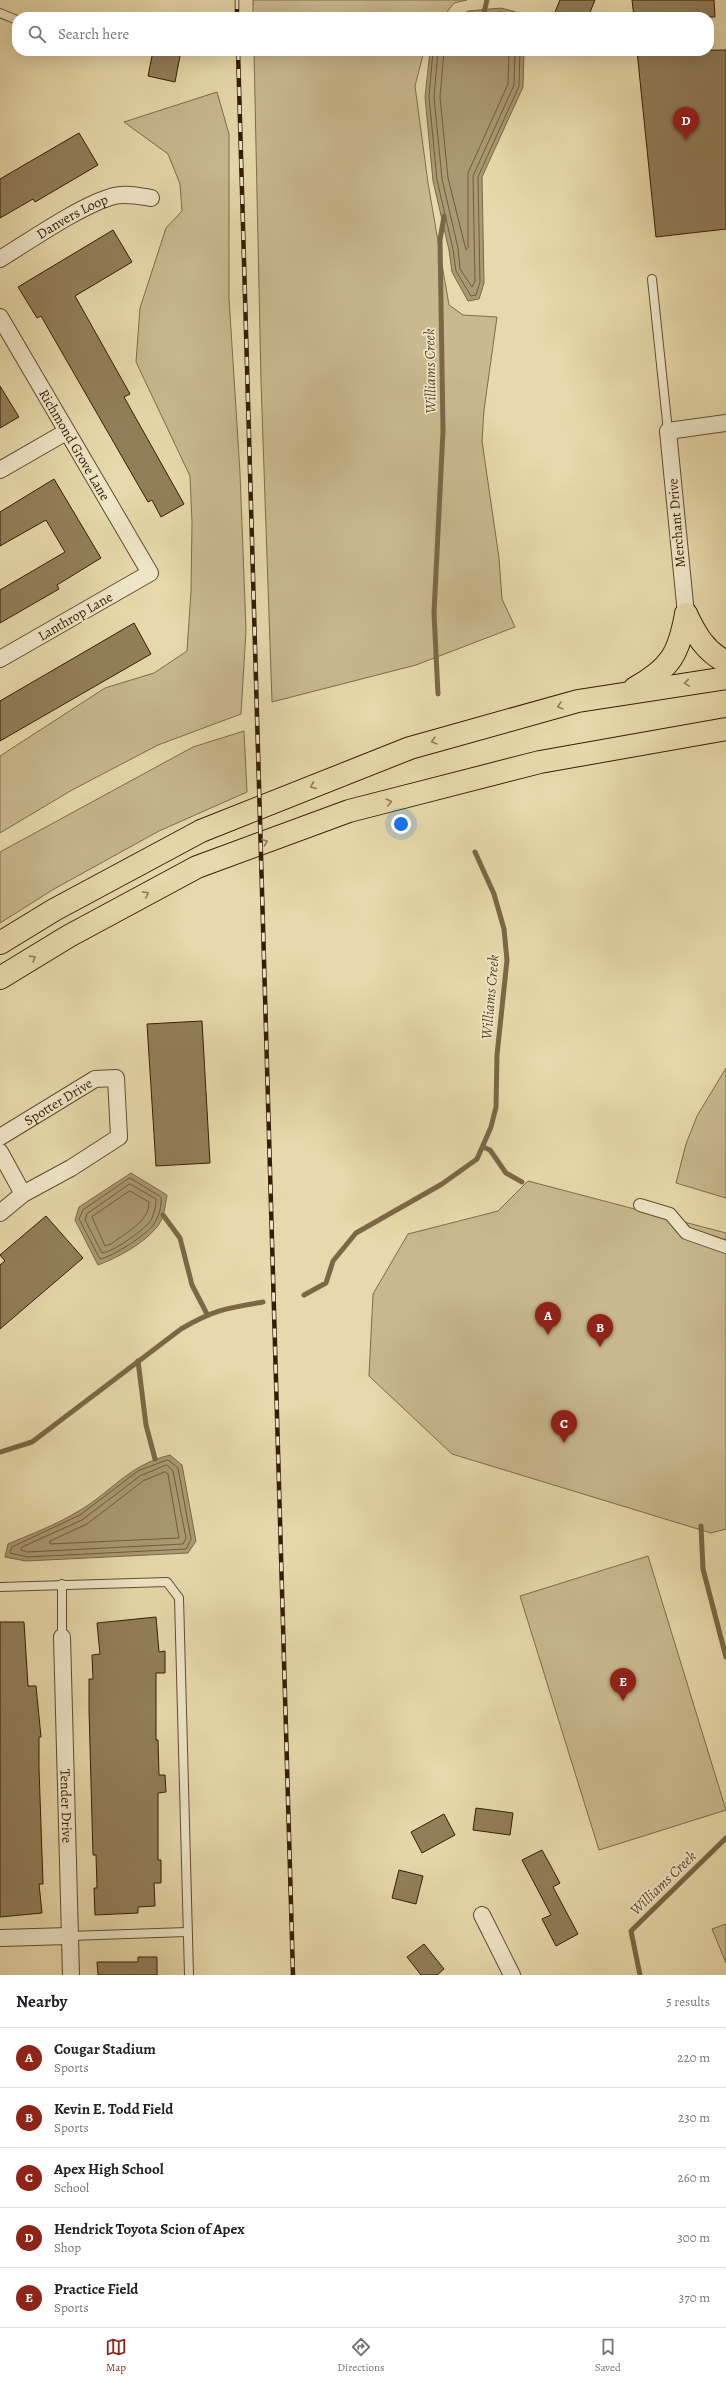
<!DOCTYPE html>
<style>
:root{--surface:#fff;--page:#f2f2f2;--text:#202124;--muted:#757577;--line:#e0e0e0;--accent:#8f2418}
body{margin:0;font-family:Alegreya,serif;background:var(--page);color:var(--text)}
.you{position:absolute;left:401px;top:824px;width:14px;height:14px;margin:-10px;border:3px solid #fff;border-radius:50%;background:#1a73e8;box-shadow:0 0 0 6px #1a73e833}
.badge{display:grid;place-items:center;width:26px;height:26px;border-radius:50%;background:var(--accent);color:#fff;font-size:13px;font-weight:700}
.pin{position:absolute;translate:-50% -33px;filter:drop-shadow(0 1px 2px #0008)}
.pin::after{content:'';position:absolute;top:21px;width:14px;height:12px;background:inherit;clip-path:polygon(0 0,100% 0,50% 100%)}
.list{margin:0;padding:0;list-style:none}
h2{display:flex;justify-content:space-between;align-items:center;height:52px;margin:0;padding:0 16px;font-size:17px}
h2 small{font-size:13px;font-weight:400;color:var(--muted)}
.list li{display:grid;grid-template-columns:26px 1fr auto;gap:12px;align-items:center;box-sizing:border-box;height:60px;padding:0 16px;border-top:1px solid var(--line)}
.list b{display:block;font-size:15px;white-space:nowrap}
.list p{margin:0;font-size:13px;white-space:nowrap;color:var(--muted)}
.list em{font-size:13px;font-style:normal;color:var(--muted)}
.icon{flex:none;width:22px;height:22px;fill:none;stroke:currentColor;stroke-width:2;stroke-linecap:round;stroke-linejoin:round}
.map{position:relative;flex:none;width:726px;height:1975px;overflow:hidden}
.search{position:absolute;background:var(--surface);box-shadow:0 4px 16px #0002;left:12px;right:12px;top:12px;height:44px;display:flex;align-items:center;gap:10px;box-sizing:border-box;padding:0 14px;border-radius:16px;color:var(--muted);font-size:15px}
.sheet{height:352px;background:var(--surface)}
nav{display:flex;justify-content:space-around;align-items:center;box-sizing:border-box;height:56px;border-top:1px solid var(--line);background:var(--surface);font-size:11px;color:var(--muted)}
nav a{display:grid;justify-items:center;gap:2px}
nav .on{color:var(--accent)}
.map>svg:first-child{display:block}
</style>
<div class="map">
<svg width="726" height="1975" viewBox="0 0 726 1975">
<rect width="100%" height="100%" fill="#e7d9ab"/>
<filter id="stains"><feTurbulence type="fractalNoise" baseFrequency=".005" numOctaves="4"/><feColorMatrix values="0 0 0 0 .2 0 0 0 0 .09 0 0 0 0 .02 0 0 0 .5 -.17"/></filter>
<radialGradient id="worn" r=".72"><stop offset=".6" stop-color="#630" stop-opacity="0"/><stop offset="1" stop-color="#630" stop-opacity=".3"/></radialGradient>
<g fill="#c9b98e" stroke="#7f6b48">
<path d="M 253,0 L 467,0 L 454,3 L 443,17 L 253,17 Z"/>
<path d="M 254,51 L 424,51 L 415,86 L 428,183 L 449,305 L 463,315 L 497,317 L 484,410 L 482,441 L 499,558 L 502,599 L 515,627 L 416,665 L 272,702 L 261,382 Z"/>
<path d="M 217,92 L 229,134 L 229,298 L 240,473 L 246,630 L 241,714 L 158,745 L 72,790 L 0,833 L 0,756 L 105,688 L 154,673 L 187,651 L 191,591 L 192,522 L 190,476 L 136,362 L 140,308 L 166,228 L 182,211 L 180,184 L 168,154 L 124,122 Z"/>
<path d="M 244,731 L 247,792 L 159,831 L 54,889 L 0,923 L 0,852 L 193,747 Z"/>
<path d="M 726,1068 L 726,1198 L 676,1183 L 686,1144 L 697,1116 Z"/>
<path d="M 528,1181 L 726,1233 L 726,1529 L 711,1533 L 452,1454 L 369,1376 L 373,1294 L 408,1234 L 498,1211 Z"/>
<path d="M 648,1556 L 726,1810 L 599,1850 L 520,1596 Z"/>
<path d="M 726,1924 L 726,1963 L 712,1929 Z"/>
</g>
<g fill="#aa9972" stroke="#7b6746">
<path d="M 501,8 L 516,12 L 518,17 L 457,17 L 468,11 Z"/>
<path d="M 430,51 L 524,51 L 523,87 L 482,177 L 484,283 L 479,299 L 468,301 L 452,272 L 449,250 L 433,181 L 425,97 Z"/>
<path d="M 131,1173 L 167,1195 C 165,1206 164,1220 156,1228 C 143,1244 117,1258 98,1265 L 75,1220 L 79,1207 Z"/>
<path d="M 170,1455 L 182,1465 L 196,1541 L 188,1553 L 26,1561 L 5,1557 L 8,1544 C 31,1534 56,1525 77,1512 C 112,1492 128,1465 170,1455 Z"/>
</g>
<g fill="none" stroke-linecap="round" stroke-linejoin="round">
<g stroke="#705b3a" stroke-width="1">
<path d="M 465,17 L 469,15 L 501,12 L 513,17"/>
<path d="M 433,51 L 429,97 L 437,180 L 453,249 L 456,271 L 471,296 L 476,295 L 480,282 L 478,177 L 519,86 L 520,51"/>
<path d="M 438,51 L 434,97 L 442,179 L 458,248 L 460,269 L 472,287 L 475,281 L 473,176 L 514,85 L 515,51"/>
<path d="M 444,51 L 440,97 L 448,178 L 466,250 L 468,248 L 468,173 L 508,84 L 509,51"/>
<path d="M 130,1178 L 161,1197 C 162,1206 159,1216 154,1224 C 148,1234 112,1257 100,1259 L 79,1219 L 83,1210 Z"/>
<path d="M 130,1184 L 156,1199 C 156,1206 154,1217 149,1223 C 139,1233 115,1251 102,1253 L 85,1220 L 87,1214 Z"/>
<path d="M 130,1191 L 149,1202 C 150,1221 124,1234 111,1244 L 105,1246 L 92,1217 Z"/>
<path d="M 168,1460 L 178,1468 L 191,1539 L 186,1549 L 27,1557 L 10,1553 L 12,1547 L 80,1515 L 138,1471 Z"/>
<path d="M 167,1465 L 173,1471 L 186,1538 L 183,1544 L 27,1552 L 21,1550 L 22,1547 L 82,1520 L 140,1476 Z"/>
<path d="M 165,1472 L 168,1474 L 179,1538 L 50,1544 L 50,1541 L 87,1524 L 143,1481 Z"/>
</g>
<g stroke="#7b6746" stroke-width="5">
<path d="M 483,17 L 487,0"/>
<path d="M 438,694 L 434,613 L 443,431 L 440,240 L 444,216"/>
<path d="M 483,1147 L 490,1150 L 506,1173 L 522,1182"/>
<path d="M 163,1215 L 180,1238 L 192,1285 L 207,1314"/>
<path d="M 304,1295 L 326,1283 L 333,1261 L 356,1233 L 442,1184 L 477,1159 L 491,1127 L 496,1107 L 497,1055 L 507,960 L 504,929 L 494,894 L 475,852"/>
<path d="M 138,1361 L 146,1425 L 155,1459"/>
<path d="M 0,1452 L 32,1442 L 181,1329 C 213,1310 227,1308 263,1302"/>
<path d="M 701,1526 L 703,1569 L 726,1657"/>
<path d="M 640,1975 L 631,1931 L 726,1838"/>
</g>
</g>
<g fill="#927f5a" stroke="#351d03">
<path d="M 560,0 L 595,0 L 588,17 L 553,17 Z"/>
<path d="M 632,0 L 714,0 L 715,17 L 634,17 Z"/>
<path d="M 726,50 L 726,229 L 656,237 L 637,51 Z"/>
<path d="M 153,51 L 181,51 L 175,82 L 148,76 Z"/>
<path d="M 79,133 L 98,165 L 35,202 L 33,199 L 0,218 L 0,179 Z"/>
<path d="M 113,230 L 132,262 L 75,296 L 130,394 L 124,397 L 184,504 L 161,517 L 152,500 L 148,502 L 41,316 L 37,318 L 18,287 Z"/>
<path d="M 0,386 L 19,417 L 0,428 Z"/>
<path d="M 54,479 L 101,558 L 57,585 L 59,589 L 0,623 L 0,590 L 65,552 L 46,520 L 0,546 L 0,512 Z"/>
<path d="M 134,623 L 151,654 L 0,741 L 0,701 Z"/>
<path d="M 202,1021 L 210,1163 L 156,1166 L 147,1024 Z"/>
<path d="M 46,1216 L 83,1258 L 0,1329 L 0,1265 L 5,1261 L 0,1255 Z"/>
<path d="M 156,1617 L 159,1652 L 165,1651 L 165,1673 L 156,1673 L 156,1740 L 158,1740 L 159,1775 L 165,1775 L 166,1792 L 158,1793 L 158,1860 L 161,1860 L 161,1883 L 154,1883 L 155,1906 L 138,1907 L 138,1913 L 95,1915 L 94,1888 L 97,1888 L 96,1855 L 93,1855 L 89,1710 L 89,1679 L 93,1679 L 92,1655 L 100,1654 L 97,1623 Z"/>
<path d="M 0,1622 L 24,1622 L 28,1686 L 36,1686 L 41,1737 L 39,1737 L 39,1768 L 43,1884 L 39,1884 L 42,1913 L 0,1917 Z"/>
<path d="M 476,1808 L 513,1813 L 510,1835 L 473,1830 Z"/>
<path d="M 444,1814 L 455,1835 L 422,1853 L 411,1832 Z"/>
<path d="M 542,1850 L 560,1883 L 553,1887 L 578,1934 L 556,1946 L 542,1919 L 551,1915 L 522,1860 Z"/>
<path d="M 399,1870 L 423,1876 L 416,1904 L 392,1898 Z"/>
<path d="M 424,1944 L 444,1969 L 437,1975 L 421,1975 L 407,1957 Z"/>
<path d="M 138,1957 L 157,1957 L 157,1975 L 98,1975 L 97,1962 L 138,1962 Z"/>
</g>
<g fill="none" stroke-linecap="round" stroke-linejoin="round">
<g stroke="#624c2d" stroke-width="10">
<g id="service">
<path d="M 0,13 L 17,20"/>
<path d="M 652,279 L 668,431"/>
<path d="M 62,1584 L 62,1637"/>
<path d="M 0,1587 L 167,1582 L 179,1598 L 189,1975"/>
<path d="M 69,1936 L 187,1932"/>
</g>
</g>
<g stroke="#624c2d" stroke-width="14">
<path id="pedestrian" d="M 640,1205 L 670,1214 L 686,1233 L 726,1247"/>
</g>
<g stroke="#624c2d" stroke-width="18">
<g id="minor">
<path id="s1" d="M 0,259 C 31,240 81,205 114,196 C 126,193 139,196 151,198"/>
<path id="s2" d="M 0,317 L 150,573 L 0,659"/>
<path d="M 0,470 L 66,432"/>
<path d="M 686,614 L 668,431 L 726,423"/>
<path id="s3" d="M 0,1137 L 95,1079 L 116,1078 L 119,1137 L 71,1168 L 23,1194 L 0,1213"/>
<path d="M 0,1152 L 23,1194"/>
<path id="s4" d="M 62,1637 L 71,1975"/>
<path d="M 482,1915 L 512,1975"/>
<path d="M 0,1938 L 69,1936"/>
</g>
</g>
<g stroke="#351d03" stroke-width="24">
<g id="trunk">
<path d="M 686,614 C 696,635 705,651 726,662"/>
<path d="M 635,688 C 671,668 679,653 686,614"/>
<path d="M 0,943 L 54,910 L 201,831 L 410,748 L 578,701 L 726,678"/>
<path d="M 0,978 L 69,936 L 197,867 L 349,811 L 540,762 L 726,729"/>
</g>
</g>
<use href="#service" stroke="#efe6c8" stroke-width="8"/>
<use href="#pedestrian" stroke="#efe6c8" stroke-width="12"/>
<use href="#minor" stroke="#efe6c8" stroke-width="16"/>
<use href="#trunk" stroke="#e7d9ab" stroke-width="22"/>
<g stroke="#351d03" stroke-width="4.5">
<g id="rail">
<path d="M 237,0 L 237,17"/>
<path d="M 238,51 L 293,1975"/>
</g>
</g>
<use href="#rail" stroke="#efe6c8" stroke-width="3" stroke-dasharray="9" stroke-linecap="butt"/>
</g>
<defs><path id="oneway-chevron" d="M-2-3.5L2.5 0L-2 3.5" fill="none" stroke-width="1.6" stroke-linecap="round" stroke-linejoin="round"/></defs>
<g stroke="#8e7b57">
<use href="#oneway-chevron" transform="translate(687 683) rotate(171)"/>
<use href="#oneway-chevron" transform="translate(560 706) rotate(165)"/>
<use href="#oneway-chevron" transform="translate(434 741) rotate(165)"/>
<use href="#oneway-chevron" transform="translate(313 786) rotate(158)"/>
<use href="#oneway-chevron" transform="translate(389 802) rotate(-14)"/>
<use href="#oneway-chevron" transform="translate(265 842) rotate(-20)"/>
<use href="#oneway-chevron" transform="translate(146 894) rotate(-28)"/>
<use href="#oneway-chevron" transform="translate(33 958) rotate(-32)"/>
</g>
<g text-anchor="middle" stroke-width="3.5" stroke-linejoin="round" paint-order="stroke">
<g font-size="14" fill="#351d03" stroke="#efe6c8">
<text dy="5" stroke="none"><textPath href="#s1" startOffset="84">Danvers Loop</textPath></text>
<text dy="5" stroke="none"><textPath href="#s2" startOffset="148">Richmond Grove Lane</textPath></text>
<text transform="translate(676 523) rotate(-95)" y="5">Merchant Drive</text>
<text transform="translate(75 616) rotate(-30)" y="5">Lanthrop Lane</text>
<text dy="5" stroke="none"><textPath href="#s3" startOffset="68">Spotter Drive</textPath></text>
<text dy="5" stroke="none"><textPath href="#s4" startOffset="169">Tender Drive</textPath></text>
</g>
<g font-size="15" font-style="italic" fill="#5e482a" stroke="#efe6c8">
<text transform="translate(430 371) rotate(-91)" y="5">Williams Creek</text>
<text transform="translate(490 997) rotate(-85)" y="5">Williams Creek</text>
<text transform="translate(663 1883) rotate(-44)" y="5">Williams Creek</text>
</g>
</g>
<rect width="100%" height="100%" filter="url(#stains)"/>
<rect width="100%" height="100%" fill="url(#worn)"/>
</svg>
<div class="you"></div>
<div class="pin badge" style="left:548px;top:1335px">A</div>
<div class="pin badge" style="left:600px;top:1347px">B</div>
<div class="pin badge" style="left:564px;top:1443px">C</div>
<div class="pin badge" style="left:686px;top:140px">D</div>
<div class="pin badge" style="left:623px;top:1701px">E</div>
<div class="search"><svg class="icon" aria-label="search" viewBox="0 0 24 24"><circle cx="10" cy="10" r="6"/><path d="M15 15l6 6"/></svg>Search here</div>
</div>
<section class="sheet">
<h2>Nearby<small>5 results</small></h2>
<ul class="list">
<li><span class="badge">A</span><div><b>Cougar Stadium</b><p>Sports</p></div><em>220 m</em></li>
<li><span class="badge">B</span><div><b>Kevin E. Todd Field</b><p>Sports</p></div><em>230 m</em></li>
<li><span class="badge">C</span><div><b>Apex High School</b><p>School</p></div><em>260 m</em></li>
<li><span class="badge">D</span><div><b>Hendrick Toyota Scion of Apex</b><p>Shop</p></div><em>300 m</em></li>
<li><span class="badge">E</span><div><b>Practice Field</b><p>Sports</p></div><em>370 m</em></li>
</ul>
</section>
<nav>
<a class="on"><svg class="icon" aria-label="map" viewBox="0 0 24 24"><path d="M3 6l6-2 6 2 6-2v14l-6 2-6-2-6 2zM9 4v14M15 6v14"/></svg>Map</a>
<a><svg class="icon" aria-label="directions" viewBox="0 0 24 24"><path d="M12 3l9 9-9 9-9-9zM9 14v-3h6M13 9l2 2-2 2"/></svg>Directions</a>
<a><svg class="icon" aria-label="saved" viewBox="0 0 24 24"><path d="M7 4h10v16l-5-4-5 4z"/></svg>Saved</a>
</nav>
